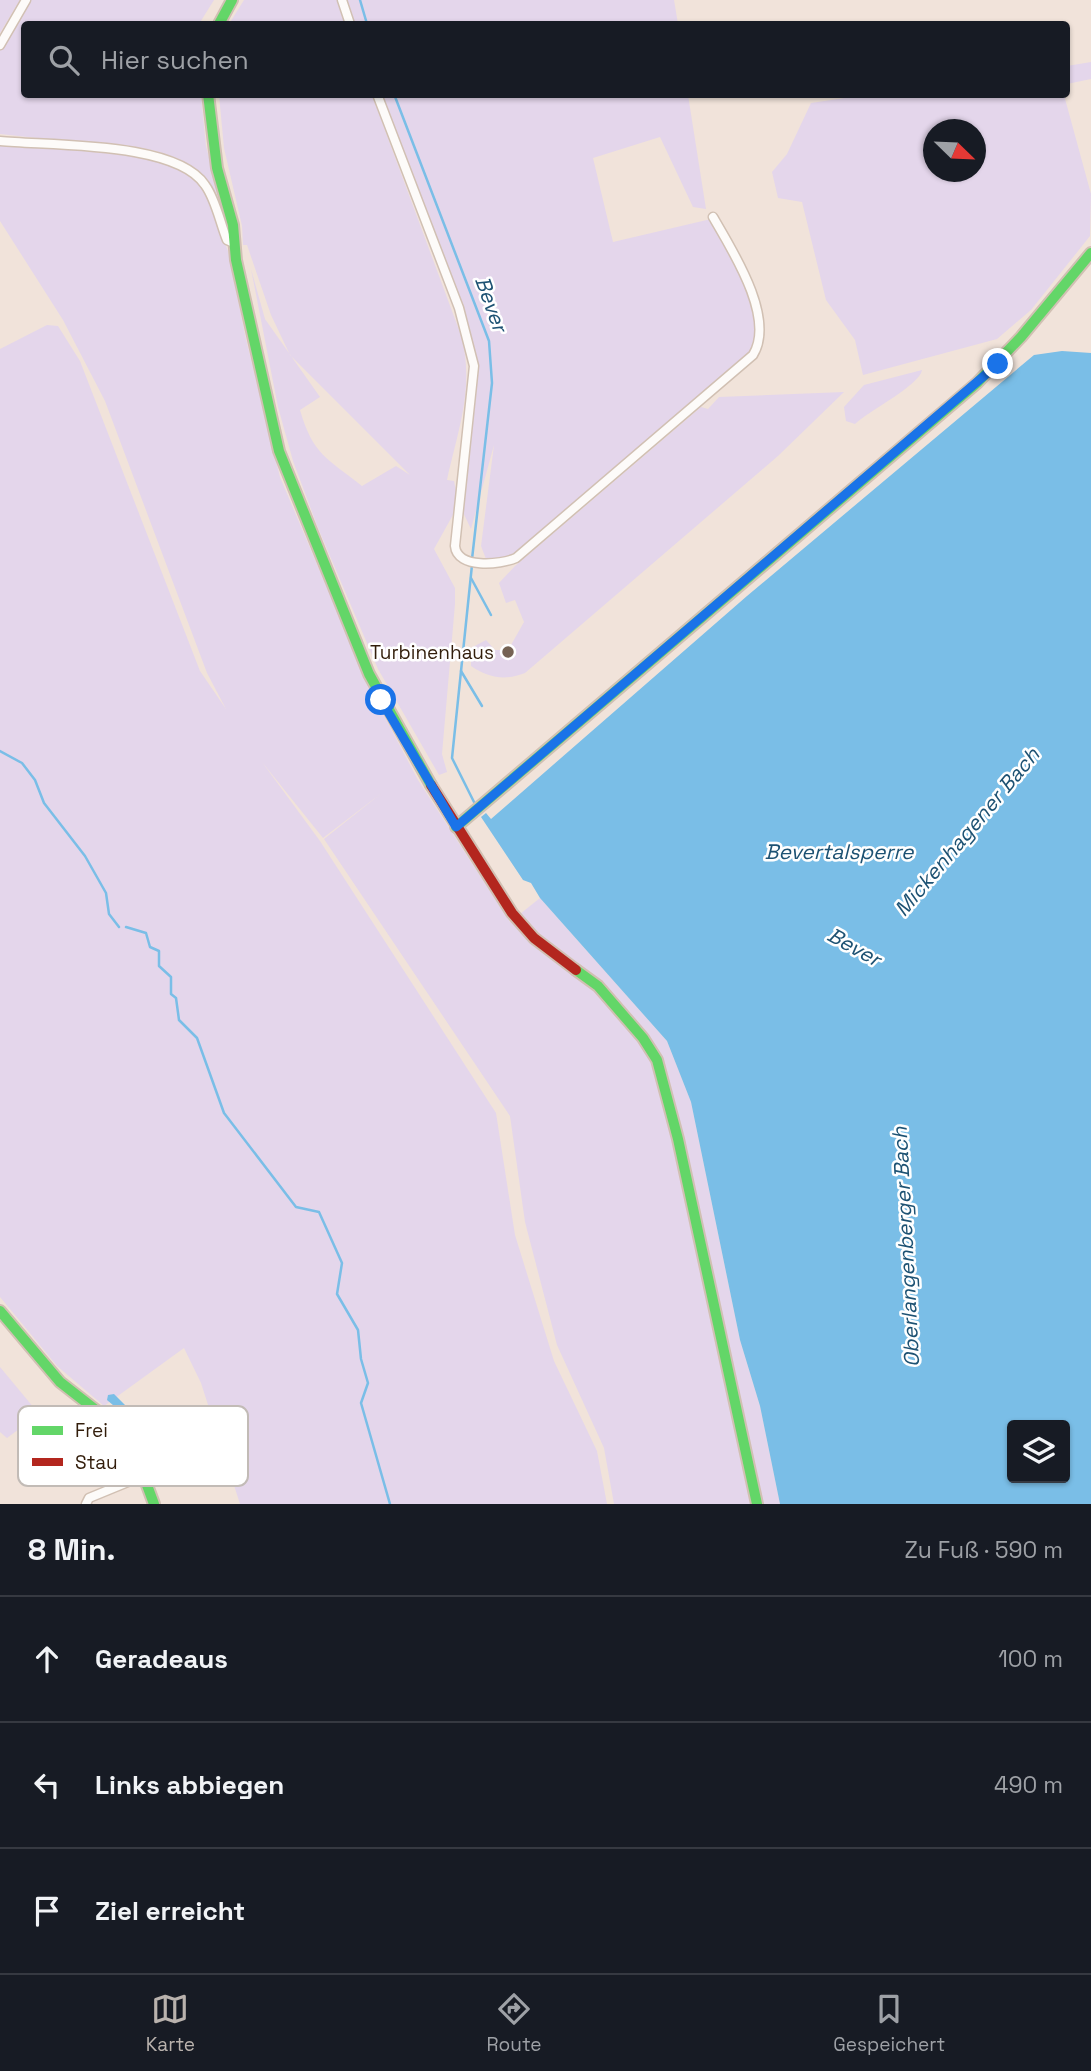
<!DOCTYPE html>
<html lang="de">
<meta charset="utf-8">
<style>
:root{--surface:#171b24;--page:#242831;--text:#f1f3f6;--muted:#9ea1a6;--line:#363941;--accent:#b9b2ad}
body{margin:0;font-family:"Space Grotesk",sans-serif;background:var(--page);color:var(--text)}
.controls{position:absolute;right:21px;bottom:21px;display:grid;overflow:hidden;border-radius:7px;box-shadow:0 2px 5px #0004}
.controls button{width:63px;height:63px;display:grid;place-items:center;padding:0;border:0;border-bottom:2px solid var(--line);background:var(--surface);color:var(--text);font:35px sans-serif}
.compass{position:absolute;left:923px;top:119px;width:63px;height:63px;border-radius:50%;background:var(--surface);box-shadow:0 2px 5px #0004;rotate:113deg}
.stop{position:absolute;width:21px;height:21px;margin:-16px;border:5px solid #1a73e8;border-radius:50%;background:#fff}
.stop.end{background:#1a73e8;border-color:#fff;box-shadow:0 2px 7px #0008}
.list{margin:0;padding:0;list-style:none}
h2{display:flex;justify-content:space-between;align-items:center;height:91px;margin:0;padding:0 28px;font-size:30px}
h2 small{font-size:23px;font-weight:400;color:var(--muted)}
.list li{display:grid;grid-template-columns:46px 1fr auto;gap:21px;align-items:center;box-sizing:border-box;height:126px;padding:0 28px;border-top:2px solid var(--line)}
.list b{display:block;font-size:26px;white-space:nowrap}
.list em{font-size:23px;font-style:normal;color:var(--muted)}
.icon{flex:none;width:38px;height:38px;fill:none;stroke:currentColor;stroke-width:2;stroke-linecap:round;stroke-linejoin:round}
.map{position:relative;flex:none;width:1091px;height:1504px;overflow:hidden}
.search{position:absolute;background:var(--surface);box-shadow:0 2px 5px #0004;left:21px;right:21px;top:21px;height:77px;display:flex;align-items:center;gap:18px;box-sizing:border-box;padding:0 24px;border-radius:7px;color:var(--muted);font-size:26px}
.sheet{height:469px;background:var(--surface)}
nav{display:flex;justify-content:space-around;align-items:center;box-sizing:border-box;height:98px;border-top:2px solid var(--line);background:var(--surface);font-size:19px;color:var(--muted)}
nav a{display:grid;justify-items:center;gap:4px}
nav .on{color:var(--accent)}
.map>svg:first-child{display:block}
</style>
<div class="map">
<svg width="1091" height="1504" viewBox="0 0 1091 1504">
<rect width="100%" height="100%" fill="#f1e3da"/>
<g fill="#e4d6eb" fill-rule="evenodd">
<path d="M 0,0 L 20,0 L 0,33 Z"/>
<path d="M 30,0 L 214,0 L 199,24 L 24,24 L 24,94 L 201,95 L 206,146 L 226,223 C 213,213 214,186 199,172 C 164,141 84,141 40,141 L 37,138 L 0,134 L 0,50 Z"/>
<path d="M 244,0 L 339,0 L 347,24 L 229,24 Z"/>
<path d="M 342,0 L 674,0 L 678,24 L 350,24 Z"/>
<path d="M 1091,62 L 1091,79 L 1067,84 L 1067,66 Z"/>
<path d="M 872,94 L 1064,95 L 1091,194 L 1090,236 L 1031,310 L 997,339 L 863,375 L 855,340 L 826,300 L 802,202 L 778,198 L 772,172 L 787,154 L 811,103 ZM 934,130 L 976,130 L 976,172 L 934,172 Z"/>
<path d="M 219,95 L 372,95 L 462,338 C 474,390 458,430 447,480 L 454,481 L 458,501 L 474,383 L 469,336 L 377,95 L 688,95 L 706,209 L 693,207 L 660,137 L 593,158 L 613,242 L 711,219 L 750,295 L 757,338 L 748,357 L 518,554 L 500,561 L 486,559 L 481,546 L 494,445 L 471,529 L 459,504 L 434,549 L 455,588 L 455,604 L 442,754 L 447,772 L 439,775 L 378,669 L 318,528 L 293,461 L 278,407 L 251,269 L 265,319 L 320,397 L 300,410 C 313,455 327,458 362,486 L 396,466 L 410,475 L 290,355 L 271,315 L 247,245 L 243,245 L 242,226 L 224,148 Z"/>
<path d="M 0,143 L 145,157 L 178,168 L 203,187 L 228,251 L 246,339 L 280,477 L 370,689 L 418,780 L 510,922 L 540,898 L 667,1041 L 691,1102 L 740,1340 L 760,1406 L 780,1504 L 614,1504 L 604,1448 L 557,1345 L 525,1222 L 510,1116 L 324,839 L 383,792 L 323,838 L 262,762 L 320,841 L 496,1113 L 515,1235 L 554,1361 L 597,1451 L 607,1504 L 240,1504 L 201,1383 L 184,1348 L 104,1406 L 57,1366 L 0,1297 L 0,349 L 47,325 L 58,326 L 80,361 L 200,671 L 226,709 L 207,673 L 105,401 L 63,320 L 0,221 Z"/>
<path d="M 922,370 C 920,385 870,410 855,424 L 846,421 L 844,407 L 864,385 Z"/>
<path d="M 844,392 L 778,456 L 525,673 C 505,681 489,678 471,666 L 471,648 L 486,640 L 495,650 L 501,650 L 506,660 L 516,655 L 511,645 L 524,622 L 515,600 L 506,603 L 499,583 L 515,566 L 701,407 L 708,409 L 719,397 Z"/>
<path d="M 0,1367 L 39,1414 L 7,1438 L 0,1432 Z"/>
</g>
<g fill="#7abee7" fill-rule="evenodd">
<path d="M 1062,351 L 1091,353 L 1091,1504 L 780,1504 L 760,1406 L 740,1340 L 691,1102 L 667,1041 L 540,898 L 531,883 L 523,880 L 481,817 L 486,813 L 491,819 L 747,596 L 1034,355 ZM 1012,1425 L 1065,1425 L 1065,1478 L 1012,1478 Z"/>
<path d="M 114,1394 L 130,1410 L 127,1417 L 107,1400 L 108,1395 Z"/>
</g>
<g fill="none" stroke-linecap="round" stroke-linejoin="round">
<g stroke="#7abee7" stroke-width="2.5">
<path d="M 360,0 L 367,24"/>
<path d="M 394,94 L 489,341 L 492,383 L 472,559"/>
<path d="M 472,565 L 452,758 L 474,802"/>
<path d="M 471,578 L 491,615"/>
<path d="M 461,671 L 482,706"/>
<path d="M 0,751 L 22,763 L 35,780 L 44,803 L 85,856 L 106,893 L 109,914 L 119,927"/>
<path d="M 126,927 L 146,933 L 150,947 L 159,951 L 159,966 L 171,977 L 171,994 L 176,998 L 179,1020 L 197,1038 L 224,1113 L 296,1207 L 319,1212 L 342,1263 L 337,1294 L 358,1330 L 361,1359 L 368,1383 L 361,1403 L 390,1504"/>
</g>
<g stroke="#d1c0b3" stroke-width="11">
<g id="street">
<path d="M 342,0 L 350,24"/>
<path d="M 0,45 L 26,0"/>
<path d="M 377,94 L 459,308 L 474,366 L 455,546 C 457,569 500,565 516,558 L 753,355 C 776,318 732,250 713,217"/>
<path d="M 0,141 C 49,146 176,141 205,185 C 216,200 220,223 227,240 L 234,243"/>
<path d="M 86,1504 L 89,1498 L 145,1475"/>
</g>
</g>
<g stroke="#d1c0b3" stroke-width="14">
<g id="fast">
<path d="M 219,24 L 232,0"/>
<path d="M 208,94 L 217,168 L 233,225 L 236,260 L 279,451 L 369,674 L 431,785"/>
<path d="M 456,827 L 977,383 L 1021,337 L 1091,253"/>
<path d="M 576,970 L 598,986 L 643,1038 L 657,1060 L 678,1139 L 757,1504"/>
<path d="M 0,1311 L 60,1382 L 115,1425 L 131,1442 L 154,1504"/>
</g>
</g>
<g stroke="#d1c0b3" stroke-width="14">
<path id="jam" d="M 431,785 L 512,913 L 534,938 L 576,970"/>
</g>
<use href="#street" stroke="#fdfbf9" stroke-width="8"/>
<use href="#fast" stroke="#63d668" stroke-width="10"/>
<use href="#jam" stroke="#b3261e" stroke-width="10"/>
</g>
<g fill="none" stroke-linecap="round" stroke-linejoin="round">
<path stroke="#1a73e8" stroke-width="9" d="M 381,700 L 456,827 L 998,364"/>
</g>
<circle fill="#756253" stroke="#fff" stroke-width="2.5" cx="508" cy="652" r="7"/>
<g text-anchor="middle" stroke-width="5" stroke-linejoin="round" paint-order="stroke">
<g font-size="19" fill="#321d0b" stroke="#fff" text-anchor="end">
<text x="494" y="659">Turbinenhaus</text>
</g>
<g font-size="21" font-style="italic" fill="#1d5273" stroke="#fff">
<text transform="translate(491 304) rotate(70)" y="7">Bever</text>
<text transform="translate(967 832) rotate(-50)" y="7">Mickenhagener Bach</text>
<text x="839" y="859">Bevertalsperre</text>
<text transform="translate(854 947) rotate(29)" y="7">Bever</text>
<text transform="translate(906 1247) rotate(-93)" y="7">Oberlangenberger Bach</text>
</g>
</g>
<rect x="18" y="1406" width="230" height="80" rx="10" fill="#fff" stroke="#c2bbb6" stroke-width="2"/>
<rect x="32" y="1426" width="31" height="9" fill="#63d668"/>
<rect x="32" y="1458" width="31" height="8" fill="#b3261e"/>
<g font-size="19" fill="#321d0b">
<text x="75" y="1437">Frei</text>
<text x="75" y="1469">Stau</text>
</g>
</svg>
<div class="controls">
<button><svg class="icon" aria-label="layers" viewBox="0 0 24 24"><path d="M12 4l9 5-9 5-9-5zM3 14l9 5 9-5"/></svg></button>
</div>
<svg class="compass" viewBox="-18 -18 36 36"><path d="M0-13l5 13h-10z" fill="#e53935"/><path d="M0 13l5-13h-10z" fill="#9ea1a6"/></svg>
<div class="stop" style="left:381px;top:700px"></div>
<div class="stop end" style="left:998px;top:364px"></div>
<div class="search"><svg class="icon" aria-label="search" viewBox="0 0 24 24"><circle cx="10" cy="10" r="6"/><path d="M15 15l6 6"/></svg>Hier suchen</div>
</div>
<section class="sheet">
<h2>8 Min.<small>Zu Fuß · 590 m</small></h2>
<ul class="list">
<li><svg class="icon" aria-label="ahead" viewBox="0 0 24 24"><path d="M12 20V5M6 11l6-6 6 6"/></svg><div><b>Geradeaus</b></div><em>100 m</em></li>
<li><svg class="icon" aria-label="left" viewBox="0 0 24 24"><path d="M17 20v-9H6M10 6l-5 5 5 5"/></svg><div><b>Links abbiegen</b></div><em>490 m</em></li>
<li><svg class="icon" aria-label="arrive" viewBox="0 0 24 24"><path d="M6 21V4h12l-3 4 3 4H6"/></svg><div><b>Ziel erreicht</b></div></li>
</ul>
</section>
<nav>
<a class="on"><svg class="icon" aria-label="map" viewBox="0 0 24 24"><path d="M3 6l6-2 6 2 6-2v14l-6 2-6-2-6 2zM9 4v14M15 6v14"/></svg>Karte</a>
<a><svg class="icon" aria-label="directions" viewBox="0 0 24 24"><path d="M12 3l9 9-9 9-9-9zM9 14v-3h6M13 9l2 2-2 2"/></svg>Route</a>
<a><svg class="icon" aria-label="saved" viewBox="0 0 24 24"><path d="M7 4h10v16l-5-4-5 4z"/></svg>Gespeichert</a>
</nav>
